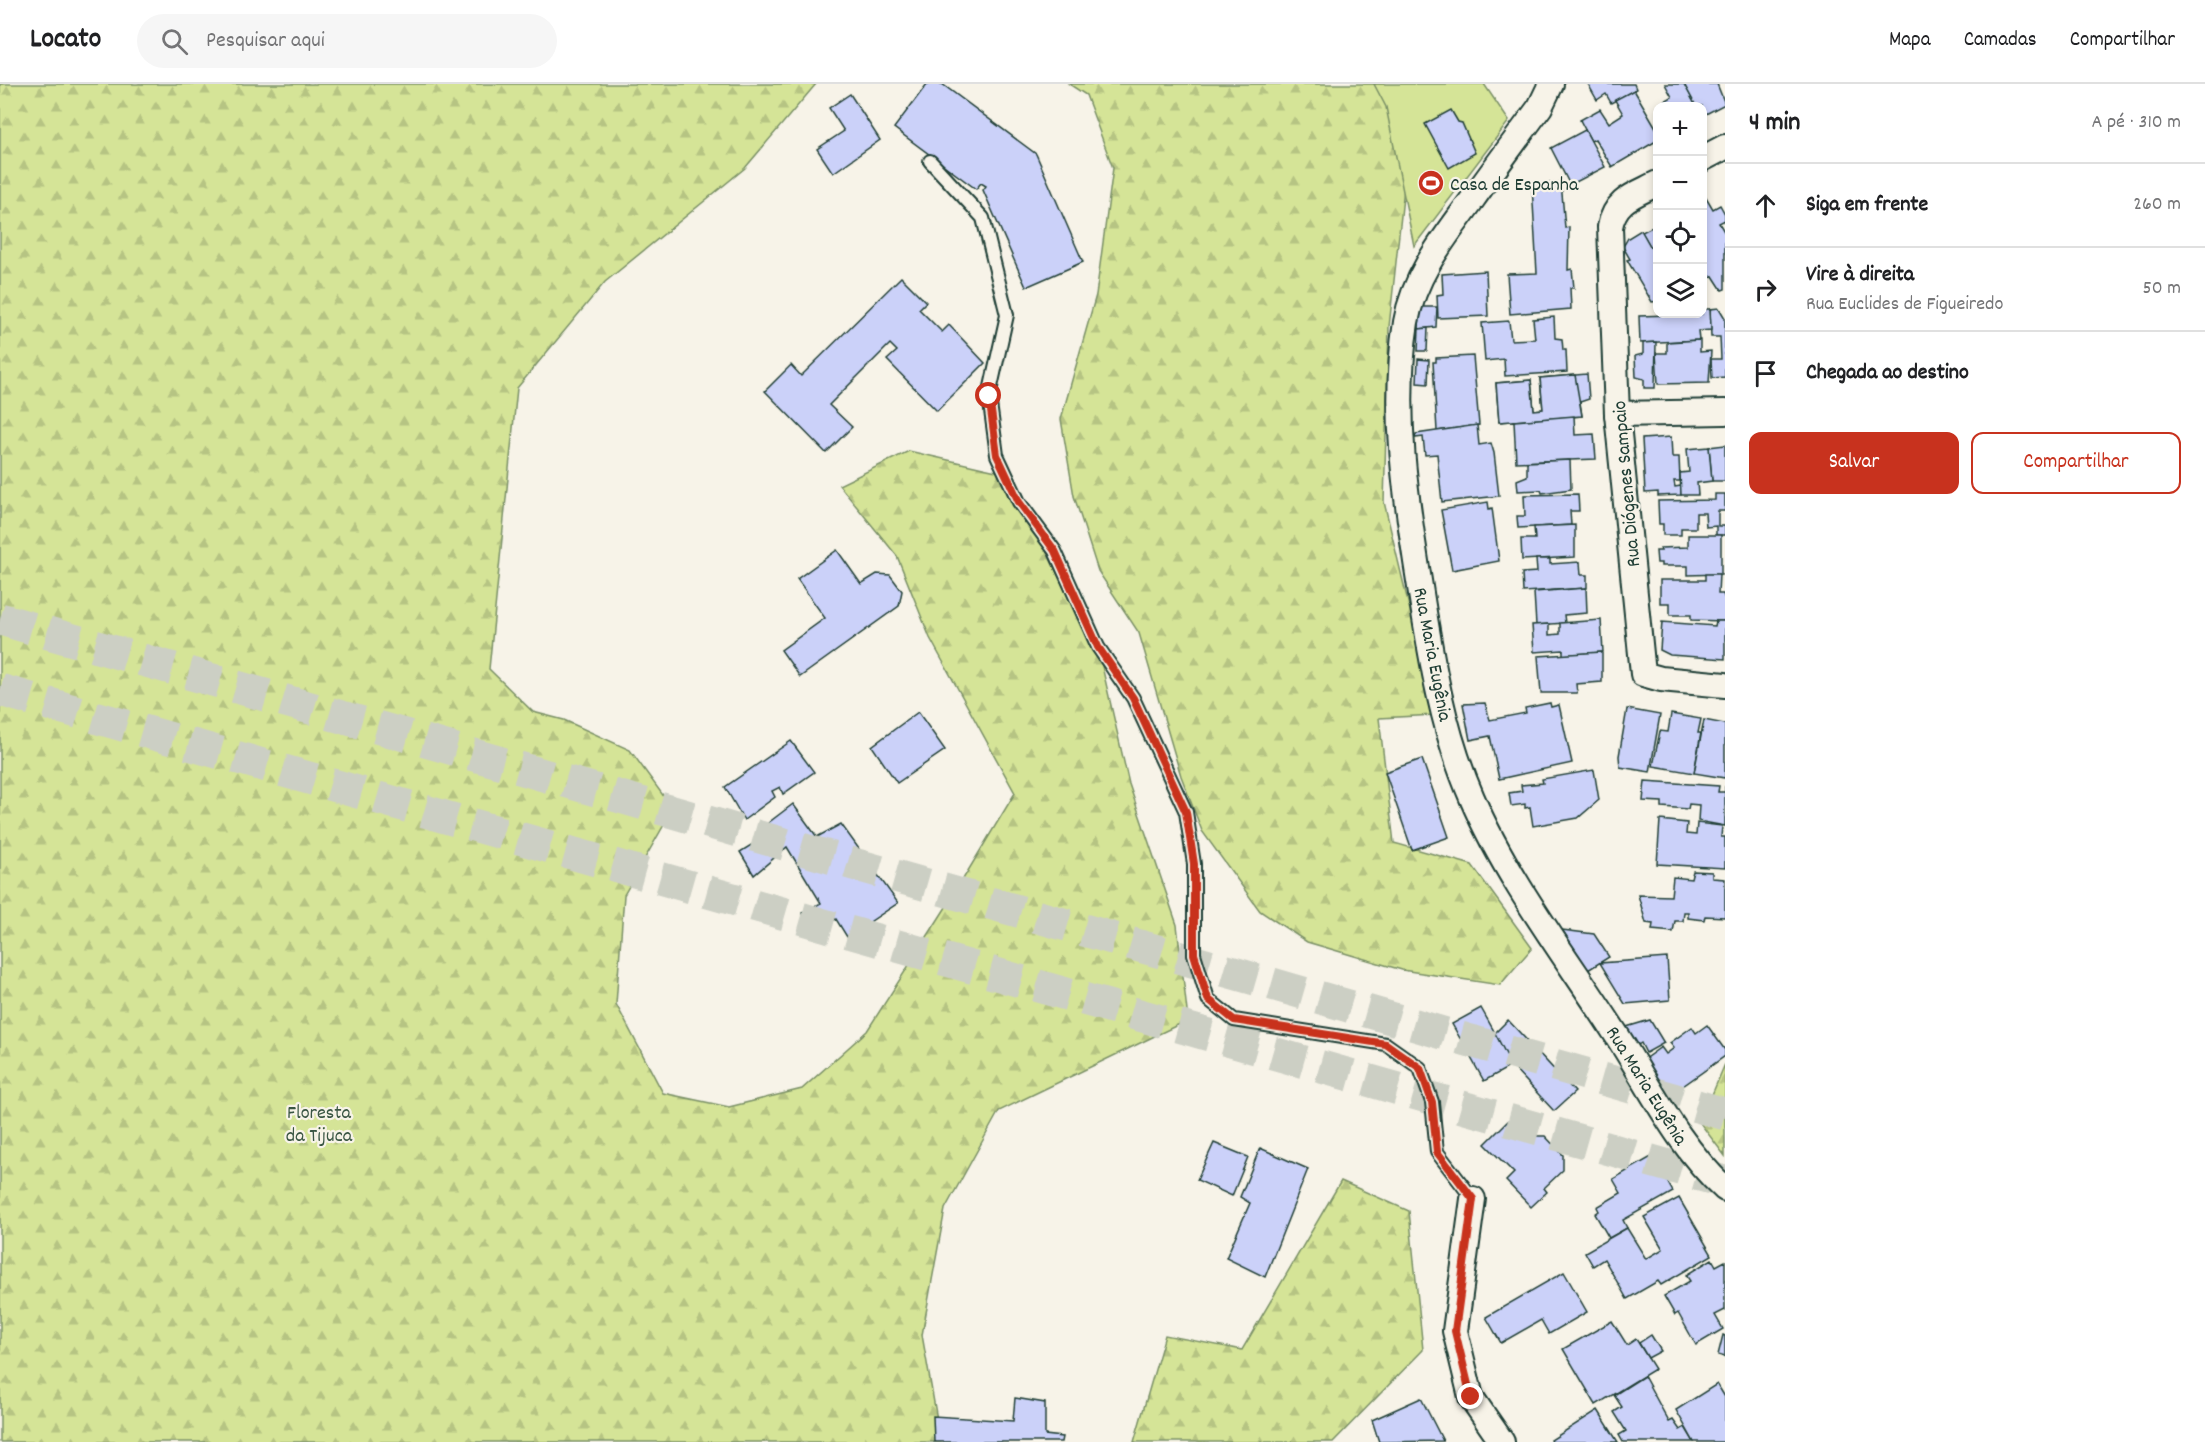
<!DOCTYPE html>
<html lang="pt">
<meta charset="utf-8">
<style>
:root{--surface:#fff;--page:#f6f6f6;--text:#202124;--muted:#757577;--line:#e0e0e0;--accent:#c8321e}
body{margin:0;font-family:Dekko,sans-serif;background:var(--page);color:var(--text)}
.controls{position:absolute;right:18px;top:18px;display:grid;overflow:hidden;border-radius:12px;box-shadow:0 3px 9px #0003}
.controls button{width:54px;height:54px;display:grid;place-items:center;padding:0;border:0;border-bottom:2px solid var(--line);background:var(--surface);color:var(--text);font:30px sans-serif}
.stop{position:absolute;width:18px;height:18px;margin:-14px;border:4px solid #c8321e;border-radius:50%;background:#fff}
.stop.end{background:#c8321e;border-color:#fff;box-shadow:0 2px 6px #0008}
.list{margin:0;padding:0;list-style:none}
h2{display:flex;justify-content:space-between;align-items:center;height:78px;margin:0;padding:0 24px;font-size:26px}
h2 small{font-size:20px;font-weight:400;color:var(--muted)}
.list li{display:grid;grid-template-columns:39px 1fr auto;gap:18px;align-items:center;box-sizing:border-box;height:84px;padding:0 24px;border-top:2px solid var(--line)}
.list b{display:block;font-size:22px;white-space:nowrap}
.list p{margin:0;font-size:20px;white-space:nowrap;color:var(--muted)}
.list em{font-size:20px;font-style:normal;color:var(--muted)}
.actions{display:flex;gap:12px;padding:18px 24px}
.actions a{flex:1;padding:14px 0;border:2px solid var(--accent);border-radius:12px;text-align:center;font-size:21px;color:var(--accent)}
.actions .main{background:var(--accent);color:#fff}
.icon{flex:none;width:33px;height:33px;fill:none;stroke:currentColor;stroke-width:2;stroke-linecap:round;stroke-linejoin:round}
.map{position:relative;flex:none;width:1725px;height:1358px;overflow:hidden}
header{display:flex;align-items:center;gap:36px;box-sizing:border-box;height:84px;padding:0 30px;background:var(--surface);border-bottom:2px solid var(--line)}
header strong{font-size:28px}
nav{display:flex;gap:33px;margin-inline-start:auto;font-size:21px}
.search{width:420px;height:54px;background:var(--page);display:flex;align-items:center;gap:15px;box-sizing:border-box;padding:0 21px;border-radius:33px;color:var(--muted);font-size:22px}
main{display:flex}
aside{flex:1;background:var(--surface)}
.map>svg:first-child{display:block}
</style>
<header>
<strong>Locato</strong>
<div class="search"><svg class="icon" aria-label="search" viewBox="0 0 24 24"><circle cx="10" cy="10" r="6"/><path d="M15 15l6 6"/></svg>Pesquisar aqui</div>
<nav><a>Mapa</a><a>Camadas</a><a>Compartilhar</a></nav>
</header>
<main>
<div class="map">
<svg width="1725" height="1358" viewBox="0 0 1725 1358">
<defs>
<pattern id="forest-firs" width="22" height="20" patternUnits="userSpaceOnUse" patternTransform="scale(1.5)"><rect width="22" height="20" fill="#d5e497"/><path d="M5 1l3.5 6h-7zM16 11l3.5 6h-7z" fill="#b6c483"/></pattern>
</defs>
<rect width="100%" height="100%" fill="#f7f3e8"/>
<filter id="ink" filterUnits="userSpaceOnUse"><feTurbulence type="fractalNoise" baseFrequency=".0167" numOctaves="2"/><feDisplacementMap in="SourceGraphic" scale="12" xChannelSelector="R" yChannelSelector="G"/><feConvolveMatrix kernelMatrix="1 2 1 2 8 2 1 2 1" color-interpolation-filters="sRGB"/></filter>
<g filter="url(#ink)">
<g fill="url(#forest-firs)" stroke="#7a9066" stroke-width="1.5">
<path d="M 0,0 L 816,0 L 745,84 L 605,198 L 517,304 L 489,585 L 533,628 L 564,636 L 630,666 L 673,725 L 624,811 L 616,920 L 663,1009 L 729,1023 L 802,1005 L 867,947 L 948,820 L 1015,709 L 930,554 L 897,472 L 839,401 L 909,367 L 1009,390 L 1102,582 L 1129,700 L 1177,841 L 1188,936 L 999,1027 L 945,1125 L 922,1251 L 941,1358 L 0,1358 Z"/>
<path d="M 1069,0 L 1383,0 L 1409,57 L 1389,243 L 1384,418 L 1435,631 L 1379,634 L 1394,759 L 1472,781 L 1532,864 L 1500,901 L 1402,886 L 1307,858 L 1260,827 L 1202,747 L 1181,692 L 1139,549 L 1098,487 L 1074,412 L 1061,335 L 1096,211 L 1113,84 L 1086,11 Z"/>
<path d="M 1725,980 L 1725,1072 L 1700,1039 Z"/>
<path d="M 1341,1097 L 1409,1127 L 1423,1266 L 1333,1358 L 1134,1358 L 1165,1251 L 1242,1266 Z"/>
</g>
<path fill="#d5e497" stroke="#7a9066" stroke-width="1.5" d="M 1374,0 L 1484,0 L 1509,37 L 1414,162 L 1386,23 Z"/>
<g fill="#cbd1f9" stroke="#1f3d34" stroke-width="1.5">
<path d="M 927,0 L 942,0 L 1036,70 L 1083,178 L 1026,203 L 983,106 L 986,102 L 981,99 L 976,105 L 894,44 Z"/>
<path d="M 1588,0 L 1634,0 L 1636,5 L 1611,19 L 1606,10 L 1597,16 Z"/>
<path d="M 1665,0 L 1684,0 L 1696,22 L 1663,22 L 1661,19 L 1672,13 Z"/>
<path d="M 1684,0 L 1717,0 L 1725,20 L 1702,32 L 1702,22 L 1696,22 Z"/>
<path d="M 1634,6 L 1658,47 L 1658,56 L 1612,83 L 1595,55 L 1591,57 L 1580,36 L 1600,25 L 1609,39 L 1623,30 L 1615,16 Z"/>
<path d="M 850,10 L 880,56 L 833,89 L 817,65 L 844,47 L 829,24 Z"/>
<path d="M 1451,26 L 1458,38 L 1462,39 L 1475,69 L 1449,84 L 1425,40 Z"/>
<path d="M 1585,46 L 1605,83 L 1570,101 L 1551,64 Z"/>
<path d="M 1561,98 L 1565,144 L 1569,143 L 1568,186 L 1572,185 L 1574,204 L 1570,204 L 1571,225 L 1510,230 L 1507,190 L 1537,189 L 1532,101 Z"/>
<path d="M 1706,113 L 1713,125 L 1720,121 L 1725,130 L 1725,136 L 1719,139 L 1725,149 L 1725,205 L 1722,206 L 1713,192 L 1702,196 L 1702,115 Z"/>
<path d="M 1658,140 L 1658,176 L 1642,148 Z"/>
<path d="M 1641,146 L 1658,176 L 1658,217 L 1652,218 L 1627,176 L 1630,175 L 1623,163 L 1628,154 Z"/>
<path d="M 1486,187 L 1488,232 L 1438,234 L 1437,211 L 1443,210 L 1442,190 Z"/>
<path d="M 901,193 L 926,218 L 919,225 L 942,248 L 949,241 L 985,279 L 937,327 L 887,276 L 897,267 L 890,260 L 829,321 L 852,343 L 826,369 L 765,307 L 791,281 L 801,292 Z"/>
<path d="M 1420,223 L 1437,223 L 1436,243 L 1419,245 Z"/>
<path d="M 1719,224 L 1725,234 L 1725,293 L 1712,294 L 1711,275 L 1721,275 L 1720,253 L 1711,253 L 1710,225 Z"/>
<path d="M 1702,225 L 1710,225 L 1711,246 L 1698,247 L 1699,256 L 1640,259 L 1639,232 L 1702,230 Z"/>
<path d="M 1554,233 L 1555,254 L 1562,255 L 1563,266 L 1566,266 L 1567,288 L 1505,292 L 1504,275 L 1485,277 L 1482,239 L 1509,237 L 1511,256 L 1535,255 L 1533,235 Z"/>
<path d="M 1428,244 L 1427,267 L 1418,267 L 1419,245 Z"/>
<path d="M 1700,256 L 1700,268 L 1711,267 L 1709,299 L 1658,300 L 1656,269 L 1667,269 L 1667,258 Z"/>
<path d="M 1656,258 L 1655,304 L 1644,304 L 1644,295 L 1636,293 L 1635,272 L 1643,270 L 1643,259 Z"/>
<path d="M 1473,272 L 1479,341 L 1437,347 L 1433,278 L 1436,278 L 1436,274 Z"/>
<path d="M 1418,275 L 1429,276 L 1428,300 L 1417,299 Z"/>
<path d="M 1587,290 L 1589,315 L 1580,318 L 1582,332 L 1499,338 L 1496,299 L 1531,296 L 1534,326 L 1543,325 L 1540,294 Z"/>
<path d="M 1575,291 L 1582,332 L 1499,338 L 1496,299 L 1531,296 L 1534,326 L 1543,325 L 1540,294 Z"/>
<path d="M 1574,332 L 1575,351 L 1594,350 L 1596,375 L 1516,378 L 1514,337 Z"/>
<path d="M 1477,341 L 1479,361 L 1491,359 L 1494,369 L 1499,412 L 1442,418 L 1437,370 L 1425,371 L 1423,353 L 1415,354 L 1416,350 Z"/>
<path d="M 1671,353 L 1672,373 L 1679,373 L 1680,397 L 1674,397 L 1675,403 L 1681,402 L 1681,411 L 1658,412 L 1658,408 L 1645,409 L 1642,355 Z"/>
<path d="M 1725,361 L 1725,397 L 1712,397 L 1709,363 Z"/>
<path d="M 1709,363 L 1712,397 L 1697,399 L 1698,411 L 1681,411 L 1680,389 L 1689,388 L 1687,365 Z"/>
<path d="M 1570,376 L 1571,405 L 1542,409 L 1541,406 L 1518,407 L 1517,396 L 1527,392 L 1527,378 Z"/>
<path d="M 1578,410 L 1579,427 L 1570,427 L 1571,441 L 1518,444 L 1517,432 L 1525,432 L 1524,411 Z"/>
<path d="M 1715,410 L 1725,410 L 1725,427 L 1718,427 L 1718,442 L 1725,442 L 1725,451 L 1716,451 L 1716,442 L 1706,443 L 1705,429 L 1696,429 L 1696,444 L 1681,444 L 1681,451 L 1663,451 L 1663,440 L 1659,440 L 1658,417 L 1715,416 Z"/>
<path d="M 1488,418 L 1489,425 L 1492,424 L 1499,477 L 1452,486 L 1441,426 Z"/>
<path d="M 1575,441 L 1575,473 L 1522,476 L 1521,455 L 1535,455 L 1534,443 Z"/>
<path d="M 1688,451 L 1721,451 L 1721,490 L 1688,491 L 1688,482 L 1661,482 L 1661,479 L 1657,479 L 1656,467 L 1661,467 L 1660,464 L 1688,463 Z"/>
<path d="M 837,466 L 861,500 L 877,490 L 890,491 L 902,507 L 899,522 L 800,593 L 781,566 L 825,534 L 797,495 Z"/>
<path d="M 1536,475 L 1550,475 L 1550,480 L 1580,478 L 1581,491 L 1587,491 L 1587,504 L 1523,508 L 1522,489 L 1537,488 Z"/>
<path d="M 1705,490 L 1719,490 L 1718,510 L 1723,510 L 1725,515 L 1725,537 L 1691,536 L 1691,531 L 1670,531 L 1670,519 L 1660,519 L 1660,496 L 1705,496 Z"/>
<path d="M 1586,504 L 1587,529 L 1564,531 L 1565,539 L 1536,541 L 1534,508 Z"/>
<path d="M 1601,536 L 1603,568 L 1563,571 L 1563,566 L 1534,568 L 1532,541 L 1549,540 L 1549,551 L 1560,550 L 1560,539 Z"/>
<path d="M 1716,537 L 1725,537 L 1725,575 L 1670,571 L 1660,566 L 1662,538 L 1715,542 Z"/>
<path d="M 1602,568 L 1602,598 L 1576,600 L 1577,609 L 1541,609 L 1538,572 Z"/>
<path d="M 1485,619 L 1490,636 L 1526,629 L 1525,624 L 1550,619 L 1551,623 L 1559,621 L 1572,679 L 1499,695 L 1490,652 L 1470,656 L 1463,620 Z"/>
<path d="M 1627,625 L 1660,631 L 1650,688 L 1620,683 L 1619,672 Z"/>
<path d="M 918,628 L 945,666 L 897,699 L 872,662 Z"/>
<path d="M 1671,630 L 1701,635 L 1698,649 L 1701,649 L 1694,689 L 1653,682 L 1660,647 L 1668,648 Z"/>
<path d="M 1704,636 L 1725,640 L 1725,694 L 1694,689 Z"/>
<path d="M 791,657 L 814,688 L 783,710 L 780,703 L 772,707 L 775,713 L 744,736 L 725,703 Z"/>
<path d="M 1422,675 L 1449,753 L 1412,766 L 1385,688 Z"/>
<path d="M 1594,686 L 1599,716 L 1578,734 L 1533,742 L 1530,723 L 1525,724 L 1525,720 L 1511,722 L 1509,709 L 1522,707 L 1521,701 L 1543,699 L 1542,695 Z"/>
<path d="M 1645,697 L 1719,702 L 1718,708 L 1725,708 L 1725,702 L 1725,742 L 1698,737 L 1699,721 L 1689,720 L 1688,725 L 1662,723 L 1662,718 L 1643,717 Z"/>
<path d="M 793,720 L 817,753 L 841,740 L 898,819 L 847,853 L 836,835 L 814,847 L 802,829 L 821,819 L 787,763 L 754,791 L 740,768 L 775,746 L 768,739 Z"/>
<path d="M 1660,736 L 1687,739 L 1686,750 L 1696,751 L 1697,739 L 1722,742 L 1721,753 L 1725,753 L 1725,784 L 1657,780 Z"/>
<path d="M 1693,787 L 1712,788 L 1712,794 L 1725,795 L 1725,833 L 1705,832 L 1704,836 L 1688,834 L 1688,828 L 1684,828 L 1683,837 L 1675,837 L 1673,848 L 1652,846 L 1653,840 L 1646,839 L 1638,811 L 1671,812 L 1673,793 L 1691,795 Z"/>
<path d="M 1562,846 L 1594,850 L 1609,873 L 1588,886 Z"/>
<path d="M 1667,874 L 1670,916 L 1625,920 L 1600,879 Z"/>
<path d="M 1481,924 L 1513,981 L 1484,997 L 1452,940 Z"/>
<path d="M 1508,936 L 1575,1008 L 1554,1027 L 1512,982 L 1495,949 Z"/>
<path d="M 1650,936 L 1664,959 L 1646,969 L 1641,959 L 1635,963 L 1623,944 Z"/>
<path d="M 1707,941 L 1725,966 L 1725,972 L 1666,1014 L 1643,976 L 1661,963 L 1666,970 L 1674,964 L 1670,959 L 1692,943 L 1696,949 Z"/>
<path d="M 1511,1034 L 1529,1052 L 1545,1052 L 1563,1071 L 1563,1086 L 1544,1104 L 1547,1108 L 1531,1123 L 1506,1097 L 1514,1089 L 1485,1060 Z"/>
<path d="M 1214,1059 L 1248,1073 L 1232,1112 L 1197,1096 Z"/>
<path d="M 1260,1064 L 1308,1085 L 1265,1193 L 1226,1174 L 1250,1119 L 1240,1113 Z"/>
<path d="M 1653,1072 L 1673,1108 L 1623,1136 L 1627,1144 L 1609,1154 L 1595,1130 L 1599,1127 L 1597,1123 L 1621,1109 L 1613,1095 Z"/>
<path d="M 1679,1114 L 1712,1171 L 1661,1201 L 1658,1197 L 1627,1215 L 1604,1175 L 1593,1182 L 1585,1168 L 1627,1144 L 1646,1175 L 1663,1165 L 1644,1133 Z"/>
<path d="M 1712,1175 L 1716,1182 L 1725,1177 L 1725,1226 L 1715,1231 L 1723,1245 L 1696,1261 L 1678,1229 L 1675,1231 L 1664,1212 L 1690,1197 L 1686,1191 Z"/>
<path d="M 1564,1188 L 1587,1228 L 1549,1250 L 1541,1236 L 1501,1259 L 1486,1233 Z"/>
<path d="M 1612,1237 L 1627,1261 L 1636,1255 L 1655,1285 L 1596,1321 L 1563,1265 Z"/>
<path d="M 1651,1251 L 1661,1267 L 1648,1274 L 1639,1259 Z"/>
<path d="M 1723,1251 L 1725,1252 L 1725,1273 L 1718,1271 Z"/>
<path d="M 1644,1292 L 1669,1338 L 1673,1336 L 1680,1346 L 1685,1343 L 1694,1358 L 1623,1358 L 1619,1351 L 1626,1347 L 1614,1328 L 1622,1323 L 1614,1311 Z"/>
<path d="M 1717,1300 L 1725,1313 L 1725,1358 L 1694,1358 L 1676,1326 Z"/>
<path d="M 1015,1314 L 1045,1319 L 1045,1351 L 1062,1353 L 1061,1358 L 934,1358 L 933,1332 L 1013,1337 Z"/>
<path d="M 1421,1314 L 1443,1357 L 1379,1358 L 1372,1336 Z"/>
<path d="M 1598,1326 L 1618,1358 L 1552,1358 L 1551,1356 Z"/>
</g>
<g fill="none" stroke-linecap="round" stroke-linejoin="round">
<g stroke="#cccfc4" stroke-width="33" stroke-dasharray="33 16" stroke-linecap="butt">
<path d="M 0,535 L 1725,1030"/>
<path d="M 0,606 L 1725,1098"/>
</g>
<g stroke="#1f3d34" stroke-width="16">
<path id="service" d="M 930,77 L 983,134 L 1007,231 L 989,312 L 997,371 L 1019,418 L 1055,467 L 1098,563 L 1133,614 L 1186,728 L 1194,780 L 1194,870 L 1208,915 L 1234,936 L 1386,960 L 1420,984 L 1432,1018 L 1437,1068 L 1473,1115"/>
</g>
<g stroke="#1f3d34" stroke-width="28">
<g id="minor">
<path d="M 1551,0 L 1540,23 C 1517,54 1494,85 1472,116 C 1445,153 1414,191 1406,238 C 1392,326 1406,416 1420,503 C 1431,574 1443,648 1472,714 C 1506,794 1567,874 1614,947 C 1650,1002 1676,1060 1725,1105"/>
<path d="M 1702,75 L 1725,63"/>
<path d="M 1658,99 C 1635,111 1615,115 1610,143 L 1617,330 L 1643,590 L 1661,595 L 1725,601"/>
<path d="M 1617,330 L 1725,328"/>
<path d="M 1473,1115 L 1455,1247 L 1471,1313 L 1502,1358"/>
</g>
</g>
<use href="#service" stroke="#f7f3e8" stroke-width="12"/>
<use href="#minor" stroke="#f7f3e8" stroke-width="24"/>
</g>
</g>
<g fill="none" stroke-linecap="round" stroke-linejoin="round" filter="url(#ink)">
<path stroke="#c8321e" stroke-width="8" d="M 989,312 L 997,371 L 1019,418 L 1055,467 L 1098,563 L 1133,614 L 1186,728 L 1194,780 L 1194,870 L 1208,915 L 1234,936 L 1386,960 L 1420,984 L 1432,1018 L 1437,1068 L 1473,1115 L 1455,1247 L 1471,1313"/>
</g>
<defs>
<g id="stadium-disc" transform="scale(1.35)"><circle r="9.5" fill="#c8321e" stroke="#f7f3e8"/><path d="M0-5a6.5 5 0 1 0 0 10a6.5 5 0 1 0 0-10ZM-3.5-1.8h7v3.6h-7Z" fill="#fff"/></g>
</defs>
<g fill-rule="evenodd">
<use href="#stadium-disc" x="1431" y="99"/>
</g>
<g text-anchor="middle" stroke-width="4.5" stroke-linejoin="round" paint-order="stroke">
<g font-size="20" fill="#1f3d34" stroke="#f7f3e8" text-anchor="start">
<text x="1450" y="106">Casa de Espanha</text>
</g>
<g font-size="20" fill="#1f3d34" stroke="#f7f3e8">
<text transform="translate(1625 400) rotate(-95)" y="7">Rua Diógenes Sampaio</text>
<text transform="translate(1434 570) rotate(79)" y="7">Rua Maria Eugênia</text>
<text transform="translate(1648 1001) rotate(58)" y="7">Rua Maria Eugênia</text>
</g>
<g font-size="20" fill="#3a5643" stroke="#f7f3e8">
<text x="319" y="1034">Floresta<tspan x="319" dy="23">da Tijuca</tspan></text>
</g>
</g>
</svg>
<div class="controls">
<button>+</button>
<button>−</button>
<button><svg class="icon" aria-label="locate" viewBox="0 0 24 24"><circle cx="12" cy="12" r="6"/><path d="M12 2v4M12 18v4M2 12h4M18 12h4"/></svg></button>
<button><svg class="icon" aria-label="layers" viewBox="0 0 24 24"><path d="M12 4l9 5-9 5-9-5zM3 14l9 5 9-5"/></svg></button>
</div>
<div class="stop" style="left:989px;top:312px"></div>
<div class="stop end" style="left:1471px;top:1313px"></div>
</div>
<aside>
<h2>4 min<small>A pé · 310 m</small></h2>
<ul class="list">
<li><svg class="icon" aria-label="ahead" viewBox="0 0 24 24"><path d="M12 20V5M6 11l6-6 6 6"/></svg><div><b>Siga em frente</b></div><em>260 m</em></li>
<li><svg class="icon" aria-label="right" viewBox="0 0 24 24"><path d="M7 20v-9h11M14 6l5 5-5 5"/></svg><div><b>Vire à direita</b><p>Rua Euclides de Figueiredo</p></div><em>50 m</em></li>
<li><svg class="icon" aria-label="arrive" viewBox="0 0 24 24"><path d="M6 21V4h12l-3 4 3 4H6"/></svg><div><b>Chegada ao destino</b></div></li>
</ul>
<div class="actions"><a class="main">Salvar</a><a>Compartilhar</a></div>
</aside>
</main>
